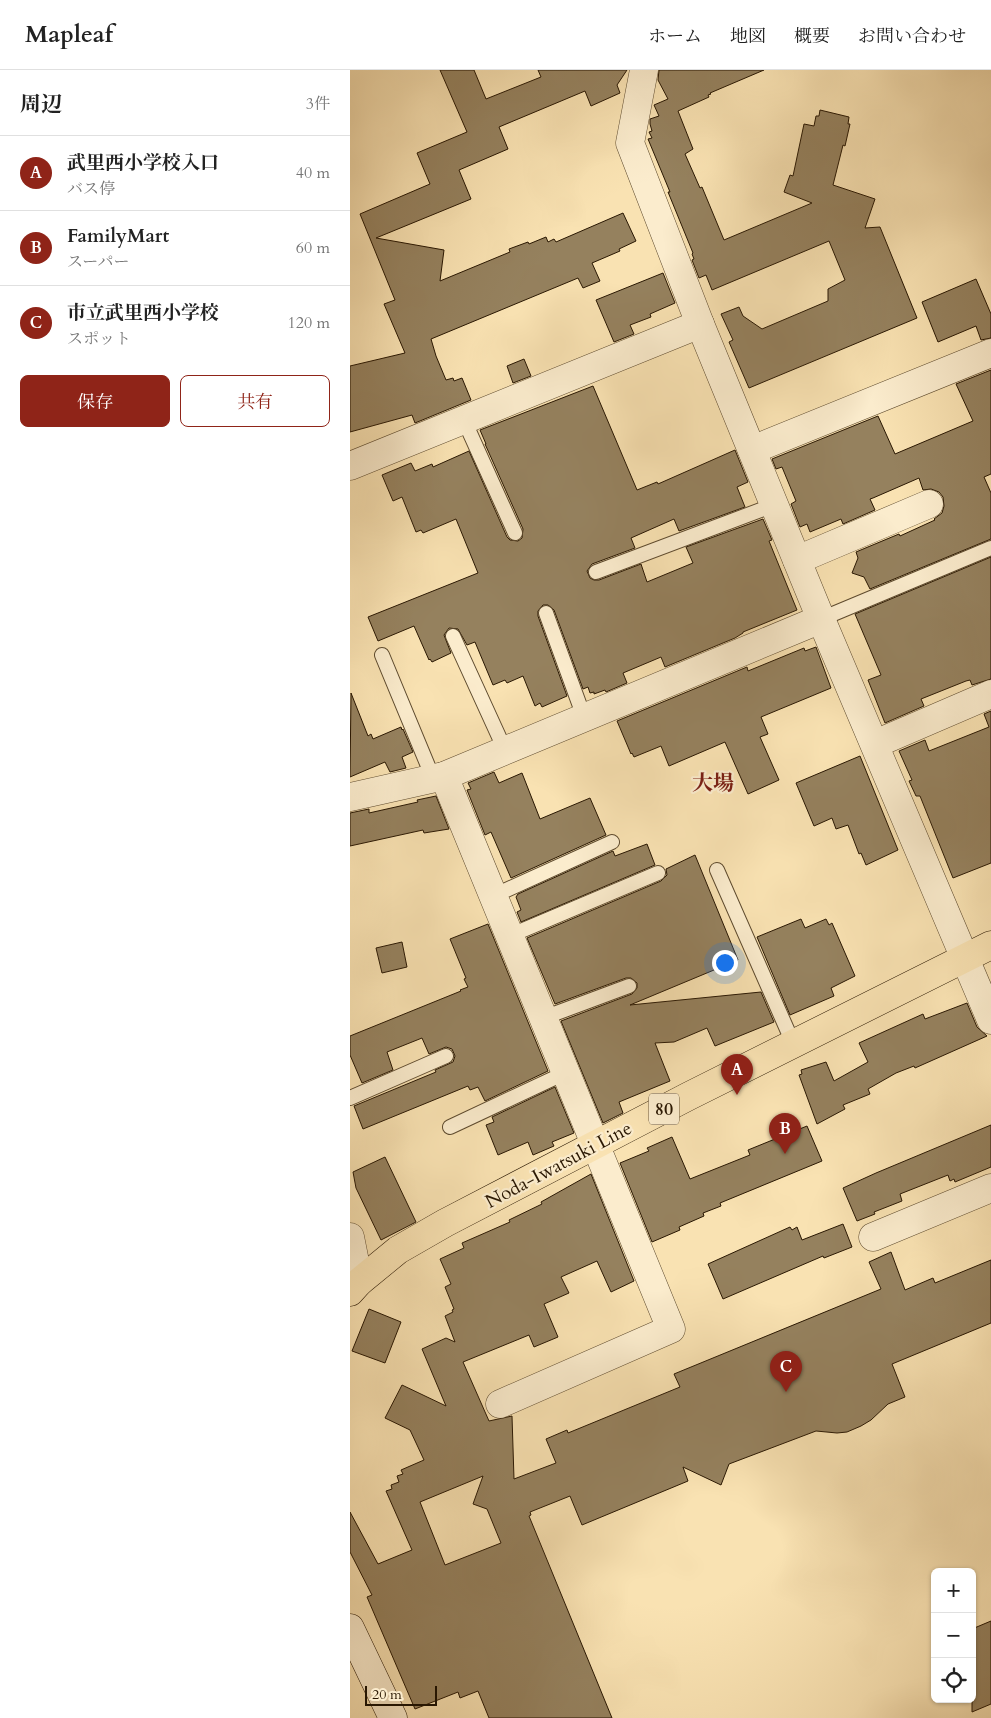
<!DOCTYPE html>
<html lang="ja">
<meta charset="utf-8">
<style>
:root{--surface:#fff;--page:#f6f6f6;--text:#222;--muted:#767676;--line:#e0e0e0;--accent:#8f2418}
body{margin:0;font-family:Cardo,"Noto Serif JP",serif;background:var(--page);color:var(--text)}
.controls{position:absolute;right:15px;bottom:15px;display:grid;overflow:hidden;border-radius:8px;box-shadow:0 1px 4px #0004}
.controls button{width:45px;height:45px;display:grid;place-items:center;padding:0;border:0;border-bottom:1px solid var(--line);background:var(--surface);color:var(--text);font:25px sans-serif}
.scale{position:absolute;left:15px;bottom:12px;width:72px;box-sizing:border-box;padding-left:5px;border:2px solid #291702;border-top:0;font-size:14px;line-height:18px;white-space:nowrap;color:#291702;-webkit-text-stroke:4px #fbeccd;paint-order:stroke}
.you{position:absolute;left:374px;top:892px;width:18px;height:18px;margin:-12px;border:4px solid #fff;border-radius:50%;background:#1a73e8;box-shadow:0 0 0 8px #1a73e833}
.badge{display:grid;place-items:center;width:32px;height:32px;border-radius:50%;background:var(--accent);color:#fff;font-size:16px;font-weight:700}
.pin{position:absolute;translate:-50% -41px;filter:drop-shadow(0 1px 2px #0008)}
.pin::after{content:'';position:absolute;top:26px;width:18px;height:15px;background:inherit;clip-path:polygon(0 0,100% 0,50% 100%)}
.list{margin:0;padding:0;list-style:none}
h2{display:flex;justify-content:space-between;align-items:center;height:65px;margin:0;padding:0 20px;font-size:21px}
h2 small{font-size:16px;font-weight:400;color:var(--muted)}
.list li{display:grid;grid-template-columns:32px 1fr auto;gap:15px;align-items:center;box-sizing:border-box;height:75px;padding:0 20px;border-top:1px solid var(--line)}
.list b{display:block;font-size:19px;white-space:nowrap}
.list p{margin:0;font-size:16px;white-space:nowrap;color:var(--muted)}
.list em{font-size:16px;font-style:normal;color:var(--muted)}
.actions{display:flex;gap:10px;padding:15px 20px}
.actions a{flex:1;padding:11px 0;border:1px solid var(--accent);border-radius:8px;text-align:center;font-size:18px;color:var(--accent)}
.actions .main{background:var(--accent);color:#fff}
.icon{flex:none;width:28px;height:28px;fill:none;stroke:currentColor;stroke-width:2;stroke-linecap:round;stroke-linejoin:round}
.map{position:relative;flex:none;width:641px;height:1648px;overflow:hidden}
header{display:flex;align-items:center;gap:30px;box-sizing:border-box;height:70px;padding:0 25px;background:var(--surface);border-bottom:1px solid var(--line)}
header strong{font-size:24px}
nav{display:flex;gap:28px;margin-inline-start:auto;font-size:18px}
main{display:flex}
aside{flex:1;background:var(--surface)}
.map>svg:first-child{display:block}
</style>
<header>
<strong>Mapleaf</strong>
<nav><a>ホーム</a><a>地図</a><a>概要</a><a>お問い合わせ</a></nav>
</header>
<main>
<aside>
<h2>周辺<small>3件</small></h2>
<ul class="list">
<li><span class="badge">A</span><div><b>武里西小学校入口</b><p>バス停</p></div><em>40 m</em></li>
<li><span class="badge">B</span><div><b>FamilyMart</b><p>スーパー</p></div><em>60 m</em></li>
<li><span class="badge">C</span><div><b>市立武里西小学校</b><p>スポット</p></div><em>120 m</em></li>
</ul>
<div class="actions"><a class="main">保存</a><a>共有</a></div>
</aside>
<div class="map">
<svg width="641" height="1648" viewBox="0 0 641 1648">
<rect width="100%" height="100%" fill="#f9e2b2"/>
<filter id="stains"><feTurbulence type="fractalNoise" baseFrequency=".004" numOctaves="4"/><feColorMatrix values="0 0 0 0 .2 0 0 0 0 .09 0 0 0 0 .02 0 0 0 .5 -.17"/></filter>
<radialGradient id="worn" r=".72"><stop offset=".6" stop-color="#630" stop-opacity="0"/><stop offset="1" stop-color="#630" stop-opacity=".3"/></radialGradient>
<g fill="#95815e" stroke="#291702" fill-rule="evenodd">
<path d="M 90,0 L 124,0 L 136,29 L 191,7 L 188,0 L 277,0 L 267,15 L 270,23 L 241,36 L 235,21 L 149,57 L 158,79 L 109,100 L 121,129 L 26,168 L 94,180 L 90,211 L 160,182 L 159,179 L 178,172 L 179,174 L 196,167 L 198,172 L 204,169 L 206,172 L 273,143 L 286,171 L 269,179 L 270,181 L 242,193 L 250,211 L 233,218 L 228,208 L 81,269 L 86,286 L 96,310 L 103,308 L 104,311 L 112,308 L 121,330 L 65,353 L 62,345 L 0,362 L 0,296 L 55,283 L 34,234 L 45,230 L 10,144 L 80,114 L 67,83 L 117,62 Z"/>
<path d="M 309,0 L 414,0 L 360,23 L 361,24 L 358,25 L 359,27 L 328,41 L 343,79 L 335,84 L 350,118 L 352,117 L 374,170 L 462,133 L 434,122 L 440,105 L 443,106 L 454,54 L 464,56 L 466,46 L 469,46 L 470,40 L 499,47 L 498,54 L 500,54 L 495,76 L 493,75 L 483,115 L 525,129 L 515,158 L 530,157 L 567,248 L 399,318 L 379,272 L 383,270 L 371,244 L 389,237 L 393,246 L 412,259 L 478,231 L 478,219 L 495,210 L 479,171 L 362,220 L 356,205 L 349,208 L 342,190 L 344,189 L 342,184 L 343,183 L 318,122 L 320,122 L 298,69 L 302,68 L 299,62 L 302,61 L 300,54 L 300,49 L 309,46 L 304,35 L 318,29 L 308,10 Z"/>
<path d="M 313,203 L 325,233 L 300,244 L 301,247 L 280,255 L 284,264 L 264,272 L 246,230 Z"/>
<path d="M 626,209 L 641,244 L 641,268 L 631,270 L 626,256 L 588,272 L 572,232 Z"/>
<path d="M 174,289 L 181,306 L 163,313 L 157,296 Z"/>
<path d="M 641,300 L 641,404 L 634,407 L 641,423 L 641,469 L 520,519 L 514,507 L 502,503 L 508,488 L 506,482 L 549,464 L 550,466 L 585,450 L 584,449 L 592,443 L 594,436 L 593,427 L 589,422 L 581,419 L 573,420 L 569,408 L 523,428 L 520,429 L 525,440 L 493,454 L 491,449 L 460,462 L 457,454 L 450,457 L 441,434 L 446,431 L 432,397 L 426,399 L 422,389 L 528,346 L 545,384 L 623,351 L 606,314 Z"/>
<path d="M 243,316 L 287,420 L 307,412 L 308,414 L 385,380 L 398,412 L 387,417 L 395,437 L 329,461 L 324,449 L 281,468 L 285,478 L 242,494 L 237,501 L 240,508 L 244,510 L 249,510 L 291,494 L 297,512 L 343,493 L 336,477 L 413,449 L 422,470 L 419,471 L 447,540 L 393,562 L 393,563 L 385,568 L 315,597 L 311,587 L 273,603 L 277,613 L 256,622 L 255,620 L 244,624 L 244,622 L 240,623 L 238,617 L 233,619 L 204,540 L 198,535 L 193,535 L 188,541 L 188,546 L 217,626 L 192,637 L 190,633 L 185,636 L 173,606 L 157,613 L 155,610 L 143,615 L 125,572 L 117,575 L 108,559 L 99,558 L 94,565 L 101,583 L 82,592 L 80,589 L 79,590 L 64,556 L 28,571 L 18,547 L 128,503 L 106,449 L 73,463 L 71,460 L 66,462 L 52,427 L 43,431 L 32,405 L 61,393 L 65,401 L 82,394 L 83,397 L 119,381 L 157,467 L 160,470 L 168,471 L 172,468 L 173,459 L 135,374 L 136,374 L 130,360 Z"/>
<path d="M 641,487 L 641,609 L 622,615 L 620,610 L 616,611 L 571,629 L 574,636 L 535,653 L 518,610 L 531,605 L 505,544 Z"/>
<path d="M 466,577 L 481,618 L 411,647 L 418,664 L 410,667 L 429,710 L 398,724 L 375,672 L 319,696 L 311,676 L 284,687 L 282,683 L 281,684 L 267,651 L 397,597 L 398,601 L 454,578 L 455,581 Z"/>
<path d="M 1,623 L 18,666 L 21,664 L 23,669 L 51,657 L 52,660 L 53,659 L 63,682 L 52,687 L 56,698 L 40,702 L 35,692 L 0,707 Z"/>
<path d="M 641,641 L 641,793 L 603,808 L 570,726 L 566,726 L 559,711 L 562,710 L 549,681 L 575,670 L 579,681 L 639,657 L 634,644 Z"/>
<path d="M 510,686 L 548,780 L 516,795 L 511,783 L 509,784 L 498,755 L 486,759 L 482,748 L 464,756 L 446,713 Z"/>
<path d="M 144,702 L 149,713 L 172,703 L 190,749 L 240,728 L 256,765 L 161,808 L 141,762 L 135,765 L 117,720 L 121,719 L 118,713 Z"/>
<path d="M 86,726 L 99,759 L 74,763 L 73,760 L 0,776 L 0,743 L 19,739 L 19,743 L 68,732 L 67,730 Z"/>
<path d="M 297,774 L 305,795 L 171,852 L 167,842 L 171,840 L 166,827 L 168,824 L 263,781 L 265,786 Z"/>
<path d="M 345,785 L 388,890 L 280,935 L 411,922 L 424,952 L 365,976 L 357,958 L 324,972 L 305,973 L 320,1011 L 269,1032 L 273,1043 L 253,1053 L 211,951 L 282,924 L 287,918 L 287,913 L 281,908 L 276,908 L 205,934 L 177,868 L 311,811 L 317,805 L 316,799 Z"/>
<path d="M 451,849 L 455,858 L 476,849 L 479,855 L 482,853 L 505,906 L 481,918 L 484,926 L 440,945 L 407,867 Z"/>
<path d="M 138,854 L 198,1001 L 135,1031 L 128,1017 L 120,1020 L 118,1016 L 13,1059 L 4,1036 L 86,1002 L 85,1000 L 103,992 L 105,986 L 102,979 L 96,977 L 79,984 L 72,968 L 37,982 L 43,1000 L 12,1013 L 0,985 L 0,966 L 111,921 L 110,920 L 118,917 L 114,909 L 116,908 L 100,869 Z"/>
<path d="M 52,872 L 57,897 L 32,903 L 26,878 Z"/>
<path d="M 617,933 L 627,957 L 637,966 L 565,998 L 564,996 L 546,1003 L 518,1019 L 520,1024 L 493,1035 L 495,1039 L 467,1054 L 449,1005 L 452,1004 L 451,1000 L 476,992 L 484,1011 L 518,992 L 509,973 L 573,944 L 575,949 Z"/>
<path d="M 205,1017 L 224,1063 L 202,1072 L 204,1076 L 183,1085 L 178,1072 L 148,1085 L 136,1055 L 144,1052 L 142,1047 Z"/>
<path d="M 641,1055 L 641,1097 L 605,1112 L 604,1109 L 600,1111 L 598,1105 L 550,1124 L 552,1131 L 524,1142 L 525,1144 L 507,1151 L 493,1118 L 526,1103 Z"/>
<path d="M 457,1056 L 472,1091 L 370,1133 L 371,1136 L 353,1143 L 354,1146 L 329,1157 L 330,1160 L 302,1172 L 270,1093 L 299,1081 L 297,1078 L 322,1067 L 340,1109 L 400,1085 L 398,1080 Z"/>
<path d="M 35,1087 L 66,1152 L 31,1170 L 6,1118 L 3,1102 Z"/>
<path d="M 241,1104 L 284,1211 L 261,1222 L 247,1191 L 211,1207 L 219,1223 L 194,1234 L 208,1267 L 184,1277 L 179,1265 L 113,1292 L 139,1351 L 162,1346 L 164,1409 L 206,1393 L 196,1369 L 217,1360 L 218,1363 L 330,1317 L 324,1304 L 531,1219 L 519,1192 L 541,1182 L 555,1220 L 583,1208 L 585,1213 L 641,1190 L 641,1253 L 542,1294 L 555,1327 L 538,1334 L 521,1350 L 511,1356 L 497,1362 L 487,1363 L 466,1361 L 379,1394 L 371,1415 L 333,1397 L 338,1411 L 232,1455 L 220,1426 L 180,1442 L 181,1445 L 179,1446 L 262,1648 L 139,1648 L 128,1621 L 110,1628 L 108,1622 L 65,1639 L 17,1527 L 22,1525 L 0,1482 L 0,1442 L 28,1494 L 62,1480 L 36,1421 L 42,1419 L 41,1415 L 49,1412 L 47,1406 L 53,1404 L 51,1400 L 74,1390 L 60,1360 L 35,1348 L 52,1315 L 96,1336 L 72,1279 L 96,1268 L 105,1272 L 95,1246 L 103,1242 L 102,1240 L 104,1239 L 95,1217 L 101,1214 L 90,1189 L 114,1178 L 112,1173 L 160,1152 L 159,1150 L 192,1134 L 191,1132 ZM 133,1406 L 123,1434 L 137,1439 L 151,1473 L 95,1495 L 70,1432 Z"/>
<path d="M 493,1154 L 502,1177 L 474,1188 L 473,1186 L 373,1229 L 358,1194 L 440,1157 L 442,1160 L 447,1157 L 452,1170 Z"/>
<path d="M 19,1239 L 51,1252 L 35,1293 L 2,1281 Z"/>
<path d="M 641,1551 L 641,1634 L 622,1642 L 622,1559 Z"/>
</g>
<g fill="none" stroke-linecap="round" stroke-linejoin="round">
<g stroke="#5d4a2e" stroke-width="16">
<g id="lane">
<path d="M 114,350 L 165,463"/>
<path d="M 246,502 L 424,435"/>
<path d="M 196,543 L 234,647"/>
<path d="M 471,549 L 641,478"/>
<path d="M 103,566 L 155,680"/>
<path d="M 32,585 L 83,708"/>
<path d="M 367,800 L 443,973"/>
<path d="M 143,826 L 262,772"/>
<path d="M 159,866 L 308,803"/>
<path d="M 193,948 L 279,916"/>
<path d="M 0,1028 L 96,986"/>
<path d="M 100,1057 L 215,1003"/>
</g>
</g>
<g stroke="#5d4a2e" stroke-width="29">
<g id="street">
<path d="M 294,0 L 280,73 L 350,254 L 471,549 L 641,950"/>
<path d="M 402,380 L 641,283"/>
<path d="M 0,396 L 350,254"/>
<path d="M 447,490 L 579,434"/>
<path d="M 525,674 L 641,624"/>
<path d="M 94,706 L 321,1259 L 150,1334"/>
<path d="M 0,727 L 94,706 L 471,549"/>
<path d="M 0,1167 L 9,1212"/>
<path d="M 523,1167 L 641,1118"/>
</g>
</g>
<g stroke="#291702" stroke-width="29">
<path id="secondary" d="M 0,1558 L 43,1648"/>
</g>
<g stroke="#291702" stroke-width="29">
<path id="primary" d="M 0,1222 L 9,1212 L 48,1180 L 95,1153 L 339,1026 L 641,875"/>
</g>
<use href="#lane" stroke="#fbeccd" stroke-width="14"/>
<use href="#street" stroke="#fbeccd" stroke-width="28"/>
<use href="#secondary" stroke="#fbeccd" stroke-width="28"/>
<use href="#primary" stroke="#f9e2b2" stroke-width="28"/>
</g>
<g text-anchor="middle" stroke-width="4.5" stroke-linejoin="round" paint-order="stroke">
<rect fill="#fbeccd" stroke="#68573f" stroke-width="1" x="299" y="1023.5" width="30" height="31" rx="4"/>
<g font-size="18" font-weight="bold" fill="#291702">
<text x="314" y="1045">80</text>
</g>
<g font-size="19" fill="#291702" stroke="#fbeccd">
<text transform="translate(208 1094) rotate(-28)" y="7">Noda-Iwatsuki Line</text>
</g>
<g font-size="21" font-weight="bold" fill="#7a1f14" stroke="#fbeccd">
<text x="363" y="720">大場</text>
</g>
</g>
<rect width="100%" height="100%" filter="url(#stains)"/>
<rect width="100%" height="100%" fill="url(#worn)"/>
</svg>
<div class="controls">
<button>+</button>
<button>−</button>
<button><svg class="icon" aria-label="locate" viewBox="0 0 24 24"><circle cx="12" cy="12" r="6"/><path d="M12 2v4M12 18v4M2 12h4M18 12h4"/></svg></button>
</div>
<div class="scale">20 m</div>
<div class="you"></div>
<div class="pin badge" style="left:387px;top:1025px">A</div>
<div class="pin badge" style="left:435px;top:1084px">B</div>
<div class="pin badge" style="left:436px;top:1322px">C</div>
</div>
</main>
